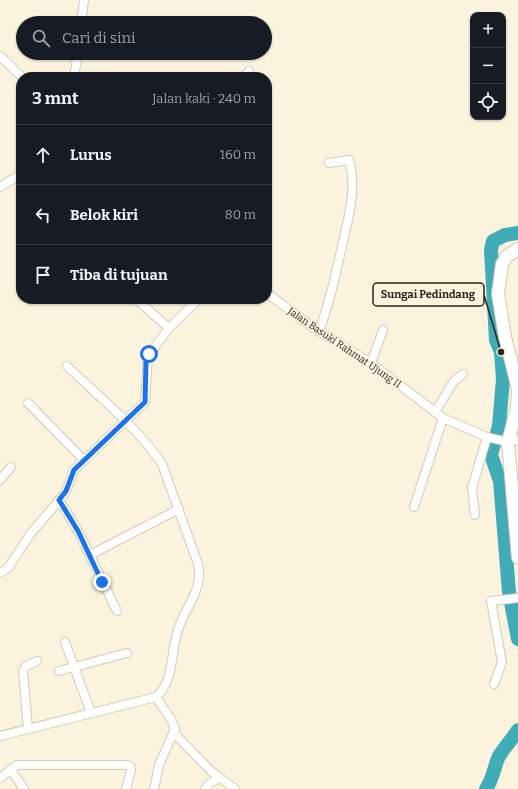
<!DOCTYPE html>
<html lang="id">
<meta charset="utf-8">
<style>
:root{--surface:#171b24;--page:#20242c;--text:#f1f3f6;--muted:#9ea1a6;--line:#363941}
body{margin:0;font-family:Bitter,serif;background:var(--page);color:var(--text)}
.controls{position:absolute;right:12px;top:12px;display:grid;overflow:hidden;border-radius:8px;box-shadow:0 1px 3px #0004}
.controls button{width:36px;height:36px;display:grid;place-items:center;padding:0;border:0;border-bottom:1px solid var(--line);background:var(--surface);color:var(--text);font:20px sans-serif}
.stop{position:absolute;width:12px;height:12px;margin:-9px;border:3px solid #1a73e8;border-radius:50%;background:#fff}
.stop.end{background:#1a73e8;border-color:#fff;box-shadow:0 1px 4px #0008}
.list{margin:0;padding:0;list-style:none}
h2{display:flex;justify-content:space-between;align-items:center;height:52px;margin:0;padding:0 16px;font-size:17px}
h2 small{font-size:13px;font-weight:400;color:var(--muted)}
.list li{display:grid;grid-template-columns:26px 1fr auto;gap:12px;align-items:center;box-sizing:border-box;height:60px;padding:0 16px;border-top:1px solid var(--line)}
.list b{display:block;font-size:15px;white-space:nowrap}
.list em{font-size:13px;font-style:normal;color:var(--muted)}
.icon{flex:none;width:22px;height:22px;fill:none;stroke:currentColor;stroke-width:2;stroke-linecap:round;stroke-linejoin:round}
.map{position:relative;flex:none;width:518px;height:789px;overflow:hidden}
.search{position:absolute;background:var(--surface);box-shadow:0 1px 3px #0004;left:16px;top:16px;width:256px;height:44px;display:flex;align-items:center;gap:10px;box-sizing:border-box;padding:0 14px;border-radius:22px;color:var(--muted);font-size:15px}
.panel{position:absolute;background:var(--surface);box-shadow:0 1px 3px #0004;left:16px;top:72px;width:256px;height:232px;border-radius:16px}
.map>svg:first-child{display:block}
</style>
<div class="map">
<svg width="518" height="789" viewBox="0 0 518 789">
<rect width="100%" height="100%" fill="#fbf3de"/>
<g fill="none" stroke-linecap="round" stroke-linejoin="round">
<g stroke="#40acb7" stroke-width="14">
<path d="M 518,233 L 505,235 L 493,241 L 491,250 L 496,340 L 501,352 L 503,379 L 499,426 L 491,455 L 500,481 L 509,592 L 518,639"/>
<path d="M 486,789 C 493,779 494,767 499,756 C 505,747 512,739 518,730"/>
</g>
<g stroke="#d2cbb6" stroke-width="10">
<g id="street">
<path d="M 81,23 L 84,0"/>
<path d="M 0,56 L 22,77"/>
<path d="M 74,77 L 78,53"/>
<path d="M 243,77 L 249,71"/>
<path d="M 0,187 L 21,174"/>
<path d="M 267,293 L 315,329 L 371,363 L 443,418 L 487,437 L 508,442"/>
<path d="M 136,299 L 169,328"/>
<path d="M 319,331 C 330,302 336,273 343,242 C 349,214 357,189 349,160 L 329,163"/>
<path d="M 371,363 L 383,330"/>
<path d="M 28,403 L 84,460"/>
<path d="M 435,412 L 454,381 L 463,374"/>
<path d="M 509,437 L 518,441"/>
<path d="M 0,480 L 11,467"/>
<path d="M 59,500 L 78,531 L 117,611"/>
<path d="M 414,507 L 443,418"/>
<path d="M 475,515 L 472,488 L 487,437"/>
<path d="M 90,555 L 179,509"/>
<path d="M 0,573 L 8,568 L 31,533 L 62,497 L 66,491 L 74,470 L 145,402 L 148,356 L 169,328 L 199,299"/>
<path d="M 65,642 L 91,713"/>
<path d="M 59,671 L 127,653"/>
<path d="M 494,684 L 502,662 L 491,601 L 518,598"/>
<path d="M 28,729 L 23,671 L 26,666 L 37,661"/>
<path d="M 174,733 L 211,771 L 235,789"/>
<path d="M 0,736 L 156,697 C 175,680 170,653 178,630 C 185,607 204,590 198,564 L 162,464 C 138,428 98,396 67,366"/>
<path d="M 11,770 L 24,789"/>
<path d="M 0,778 L 17,765 L 127,765 L 130,766 L 131,770 L 126,789"/>
<path d="M 154,789 L 159,765 L 175,729 L 172,721 L 156,697"/>
<path d="M 205,789 L 210,783 L 219,778"/>
</g>
</g>
<g stroke="#d2cbb6" stroke-width="14">
<path id="secondary" d="M 518,249 L 507,256 L 502,264 L 498,294 L 505,337 L 518,389 L 517,407 L 508,442 L 518,558"/>
</g>
<use href="#street" stroke="#fff" stroke-width="8"/>
<use href="#secondary" stroke="#fff" stroke-width="12"/>
</g>
<g fill="none" stroke-linecap="round" stroke-linejoin="round">
<path stroke="#1a73e8" stroke-width="5" d="M 102,582 L 78,531 L 59,500 L 66,491 L 74,470 L 145,402 L 146,363 L 149,354"/>
</g>
<g text-anchor="middle" stroke-width="3" stroke-linejoin="round" paint-order="stroke">
<g font-size="10" fill="#29261f" stroke="#fbf3de">
<text transform="translate(345 347) rotate(34)" y="4">Jalan Basuki Rahmat Ujung II</text>
</g>
</g>
<path fill="none" stroke="#29261f" stroke-width="1.5" d="M501 352L484 295"/>
<circle fill="#29261f" stroke="#fbf3de" stroke-width="1.5" cx="501" cy="352" r="4"/>
<rect fill="#fbf3de" stroke="#29261f" stroke-width="1.5" x="373" y="283" width="111" height="23" rx="4"/>
<g font-size="11" text-anchor="middle" font-weight="bold" fill="#29261f">
<text x="428" y="298">Sungai Pedindang</text>
</g>
</svg>
<div class="controls">
<button>+</button>
<button>−</button>
<button><svg class="icon" aria-label="locate" viewBox="0 0 24 24"><circle cx="12" cy="12" r="6"/><path d="M12 2v4M12 18v4M2 12h4M18 12h4"/></svg></button>
</div>
<div class="stop" style="left:149px;top:354px"></div>
<div class="stop end" style="left:102px;top:582px"></div>
<div class="search"><svg class="icon" aria-label="search" viewBox="0 0 24 24"><circle cx="10" cy="10" r="6"/><path d="M15 15l6 6"/></svg>Cari di sini</div>
<section class="panel">
<h2>3 mnt<small>Jalan kaki · 240 m</small></h2>
<ul class="list">
<li><svg class="icon" aria-label="ahead" viewBox="0 0 24 24"><path d="M12 20V5M6 11l6-6 6 6"/></svg><div><b>Lurus</b></div><em>160 m</em></li>
<li><svg class="icon" aria-label="left" viewBox="0 0 24 24"><path d="M17 20v-9H6M10 6l-5 5 5 5"/></svg><div><b>Belok kiri</b></div><em>80 m</em></li>
<li><svg class="icon" aria-label="arrive" viewBox="0 0 24 24"><path d="M6 21V4h12l-3 4 3 4H6"/></svg><div><b>Tiba di tujuan</b></div></li>
</ul>
</section>
</div>
